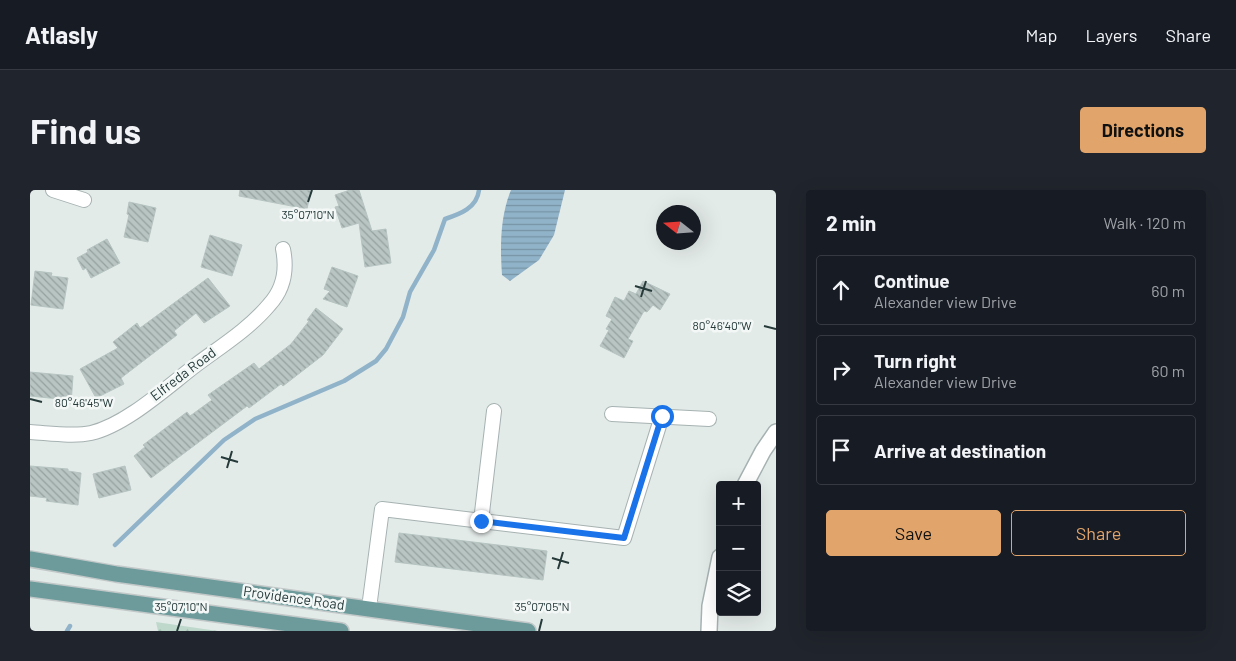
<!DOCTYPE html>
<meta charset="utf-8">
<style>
:root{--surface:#171b24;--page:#20242c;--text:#f1f3f6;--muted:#9ea1a6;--line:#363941;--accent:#e1a56b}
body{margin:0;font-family:Barlow,sans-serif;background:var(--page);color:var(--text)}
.controls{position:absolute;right:15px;bottom:15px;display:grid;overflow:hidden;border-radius:5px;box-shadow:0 5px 20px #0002}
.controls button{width:45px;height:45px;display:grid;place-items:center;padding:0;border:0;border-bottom:1px solid var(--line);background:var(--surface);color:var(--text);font:25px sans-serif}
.compass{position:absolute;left:626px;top:15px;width:45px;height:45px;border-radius:50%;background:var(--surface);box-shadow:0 5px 20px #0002;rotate:287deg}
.stop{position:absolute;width:15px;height:15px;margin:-11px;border:4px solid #1a73e8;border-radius:50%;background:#fff}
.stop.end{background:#1a73e8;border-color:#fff;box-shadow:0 1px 5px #0008}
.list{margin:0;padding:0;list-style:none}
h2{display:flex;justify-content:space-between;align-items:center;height:65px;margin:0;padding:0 20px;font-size:21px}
h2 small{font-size:16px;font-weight:400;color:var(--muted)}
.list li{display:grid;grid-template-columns:32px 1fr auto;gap:15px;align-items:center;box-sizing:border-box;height:70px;margin:0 10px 10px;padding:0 10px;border:1px solid var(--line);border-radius:5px}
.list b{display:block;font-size:19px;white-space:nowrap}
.list p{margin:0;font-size:16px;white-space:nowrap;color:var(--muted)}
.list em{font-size:16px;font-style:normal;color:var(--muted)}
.actions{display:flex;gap:10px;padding:15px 20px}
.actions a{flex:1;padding:11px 0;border:1px solid var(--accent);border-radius:5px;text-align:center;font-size:18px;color:var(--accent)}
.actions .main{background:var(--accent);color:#111}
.icon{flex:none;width:28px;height:28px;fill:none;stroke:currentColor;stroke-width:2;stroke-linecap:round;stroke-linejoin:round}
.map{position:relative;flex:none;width:746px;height:441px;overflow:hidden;border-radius:5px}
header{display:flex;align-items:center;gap:30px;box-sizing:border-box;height:70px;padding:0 25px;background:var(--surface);border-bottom:1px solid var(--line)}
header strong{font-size:24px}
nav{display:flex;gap:28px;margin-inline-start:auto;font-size:18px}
.intro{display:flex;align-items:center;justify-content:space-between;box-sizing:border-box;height:120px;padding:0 30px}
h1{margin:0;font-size:35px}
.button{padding:12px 22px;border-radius:5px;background:var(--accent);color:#111;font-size:18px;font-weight:700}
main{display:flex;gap:30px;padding:0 30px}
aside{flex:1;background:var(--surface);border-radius:5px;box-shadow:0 5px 20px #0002}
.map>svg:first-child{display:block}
</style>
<header>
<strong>Atlasly</strong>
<nav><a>Map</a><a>Layers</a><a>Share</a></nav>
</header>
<div class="intro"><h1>Find us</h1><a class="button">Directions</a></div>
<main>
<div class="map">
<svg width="746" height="441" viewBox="0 0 746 441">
<defs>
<pattern id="forest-firs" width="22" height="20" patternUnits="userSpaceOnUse" patternTransform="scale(1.25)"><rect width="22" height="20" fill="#bed9cc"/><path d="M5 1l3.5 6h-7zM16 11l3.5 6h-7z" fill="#a3bbb0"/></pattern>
<pattern id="water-rules" width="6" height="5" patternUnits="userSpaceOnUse" patternTransform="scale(1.25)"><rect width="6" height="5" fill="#91b3c9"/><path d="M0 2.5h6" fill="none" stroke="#7693a4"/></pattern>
<pattern id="building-back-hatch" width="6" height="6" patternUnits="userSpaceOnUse" patternTransform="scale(1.25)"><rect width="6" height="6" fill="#b8c5c3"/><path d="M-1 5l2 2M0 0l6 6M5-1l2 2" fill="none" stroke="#95a19f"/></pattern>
</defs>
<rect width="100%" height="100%" fill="#e3ebe9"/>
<path fill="url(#forest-firs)" d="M 126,432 L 188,441 L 128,441 Z"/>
<path fill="url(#water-rules)" d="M 481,0 L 535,0 L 524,45 L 509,70 L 480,91 L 472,85 C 470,56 470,27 481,0 Z"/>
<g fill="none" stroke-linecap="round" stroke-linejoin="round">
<g stroke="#91b3c9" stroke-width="4.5">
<path d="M 85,355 L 194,250 L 225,229 L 314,191 L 346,171 L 356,159 L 373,127 L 380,102 L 404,60 L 415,29 C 430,24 447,18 449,0"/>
<path d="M 37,441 L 40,436"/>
</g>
</g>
<g fill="url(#building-back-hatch)" stroke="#b6c4c1">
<path d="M 210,0 L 281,0 L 277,19 L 209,6 Z"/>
<path d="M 320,0 L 329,0 L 342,41 L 356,39 L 361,73 L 335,77 L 329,33 L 312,38 L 305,17 L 309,16 L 305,5 Z"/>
<path d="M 99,12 L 126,18 L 118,52 L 94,47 L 99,25 L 97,24 Z"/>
<path d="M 180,45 L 212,55 L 202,86 L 171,77 Z"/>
<path d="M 77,49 L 90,73 L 61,88 L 56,78 L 53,80 L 47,68 L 58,62 L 57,60 Z"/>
<path d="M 302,77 L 328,86 L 317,117 L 293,109 L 300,101 L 294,99 Z"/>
<path d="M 5,81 L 22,83 L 21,86 L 38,88 L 33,119 L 1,115 Z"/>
<path d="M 178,88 L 200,116 L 174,133 L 166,123 L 144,141 L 147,145 L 91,188 L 94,194 L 66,208 L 50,179 L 88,158 L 83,152 L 107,133 L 110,138 Z"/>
<path d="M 613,91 L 640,104 L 630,120 L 623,115 L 617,122 L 614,121 L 598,149 L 603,151 L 594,168 L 570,156 L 579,140 L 576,139 L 582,129 L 576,126 L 585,107 L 594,111 L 599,101 L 606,104 Z"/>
<path d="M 286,118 L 313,139 L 293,165 L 253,196 L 251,194 L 219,218 L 217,216 L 121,288 L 104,266 L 115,257 L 113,255 L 157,222 L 160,226 L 182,210 L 178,205 L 224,173 L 229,179 L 261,154 L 279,131 L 277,130 Z"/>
<path d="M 0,182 L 43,186 L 41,214 L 29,212 L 29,209 L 0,206 Z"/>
<path d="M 0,276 L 38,279 L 38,281 L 51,283 L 48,315 L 16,311 L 17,308 L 0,306 Z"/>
<path d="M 95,276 L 101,300 L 69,308 L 63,284 Z"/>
<path d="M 369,343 L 517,361 L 513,390 L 365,372 Z"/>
</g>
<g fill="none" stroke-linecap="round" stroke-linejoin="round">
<g stroke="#a6b2b1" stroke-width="16">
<g id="minor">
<path d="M 23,0 L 54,10"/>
<path d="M 582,224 L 679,229"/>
<path d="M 0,242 C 18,243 43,247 61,243 C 96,235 137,197 166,175 C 190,157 219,139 239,115 C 254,99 257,79 253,59"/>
<path d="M 451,331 L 464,221"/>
<path d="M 339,418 L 352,319 L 594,348 L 632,226"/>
</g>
</g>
<g stroke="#a6b2b1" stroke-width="18">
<g id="tertiary">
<path d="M 715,295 L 733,261 L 746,242"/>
<path d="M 679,441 L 680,416 L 690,367"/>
</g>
</g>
<g stroke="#c2c8c8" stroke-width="18">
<g id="primary">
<path d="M 0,369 L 86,384 L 498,441"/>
<path d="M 0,399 L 311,441"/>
</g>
</g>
<use href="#minor" stroke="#fff" stroke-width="14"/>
<use href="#tertiary" stroke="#fff" stroke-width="15"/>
<use href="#primary" stroke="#6d9b9b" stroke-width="15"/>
</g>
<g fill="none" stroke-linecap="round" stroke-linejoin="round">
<path stroke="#1a73e8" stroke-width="6" d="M 451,331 L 594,348 L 632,226"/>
</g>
<path fill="none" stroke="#253a39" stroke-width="2" d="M 278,12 L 282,0M 605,96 L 622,101M 611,107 L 616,91M 734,136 L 746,139M 0,209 L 12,212M 191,267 L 208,272M 197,278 L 202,261M 522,368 L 539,373M 528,379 L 533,362M 147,441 L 151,429M 509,441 L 512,429"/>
<g text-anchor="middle" stroke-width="5" stroke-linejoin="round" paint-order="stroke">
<g font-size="14" fill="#253a39" stroke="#f3f8f7">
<text transform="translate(153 184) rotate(-37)" y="5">Elfreda Road</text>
<text transform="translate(264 408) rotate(8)" y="5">Providence Road</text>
</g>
</g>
<g font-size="12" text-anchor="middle" fill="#253a39" stroke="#f3f8f7" stroke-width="5" stroke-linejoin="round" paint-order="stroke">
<text x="278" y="29">35°07'10"N</text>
<text x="692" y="140">80°46'40"W</text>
<text x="54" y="217">80°46'45"W</text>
<text x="151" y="421">35°07'10"N</text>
<text x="512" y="421">35°07'05"N</text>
</g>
</svg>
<div class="controls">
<button>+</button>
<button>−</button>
<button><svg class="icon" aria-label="layers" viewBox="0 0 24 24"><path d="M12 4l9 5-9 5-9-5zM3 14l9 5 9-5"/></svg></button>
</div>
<svg class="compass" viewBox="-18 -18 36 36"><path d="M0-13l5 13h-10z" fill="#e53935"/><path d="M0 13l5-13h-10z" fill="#9ea1a6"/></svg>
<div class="stop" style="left:632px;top:226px"></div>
<div class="stop end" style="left:451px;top:331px"></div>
</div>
<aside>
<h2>2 min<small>Walk · 120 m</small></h2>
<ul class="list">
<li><svg class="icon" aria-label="ahead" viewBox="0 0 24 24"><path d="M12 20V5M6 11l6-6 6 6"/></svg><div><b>Continue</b><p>Alexander view Drive</p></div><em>60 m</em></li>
<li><svg class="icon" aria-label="right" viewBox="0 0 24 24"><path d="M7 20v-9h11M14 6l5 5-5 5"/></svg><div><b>Turn right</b><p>Alexander view Drive</p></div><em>60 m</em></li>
<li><svg class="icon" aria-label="arrive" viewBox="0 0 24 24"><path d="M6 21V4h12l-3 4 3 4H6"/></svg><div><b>Arrive at destination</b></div></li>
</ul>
<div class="actions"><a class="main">Save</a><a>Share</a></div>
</aside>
</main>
